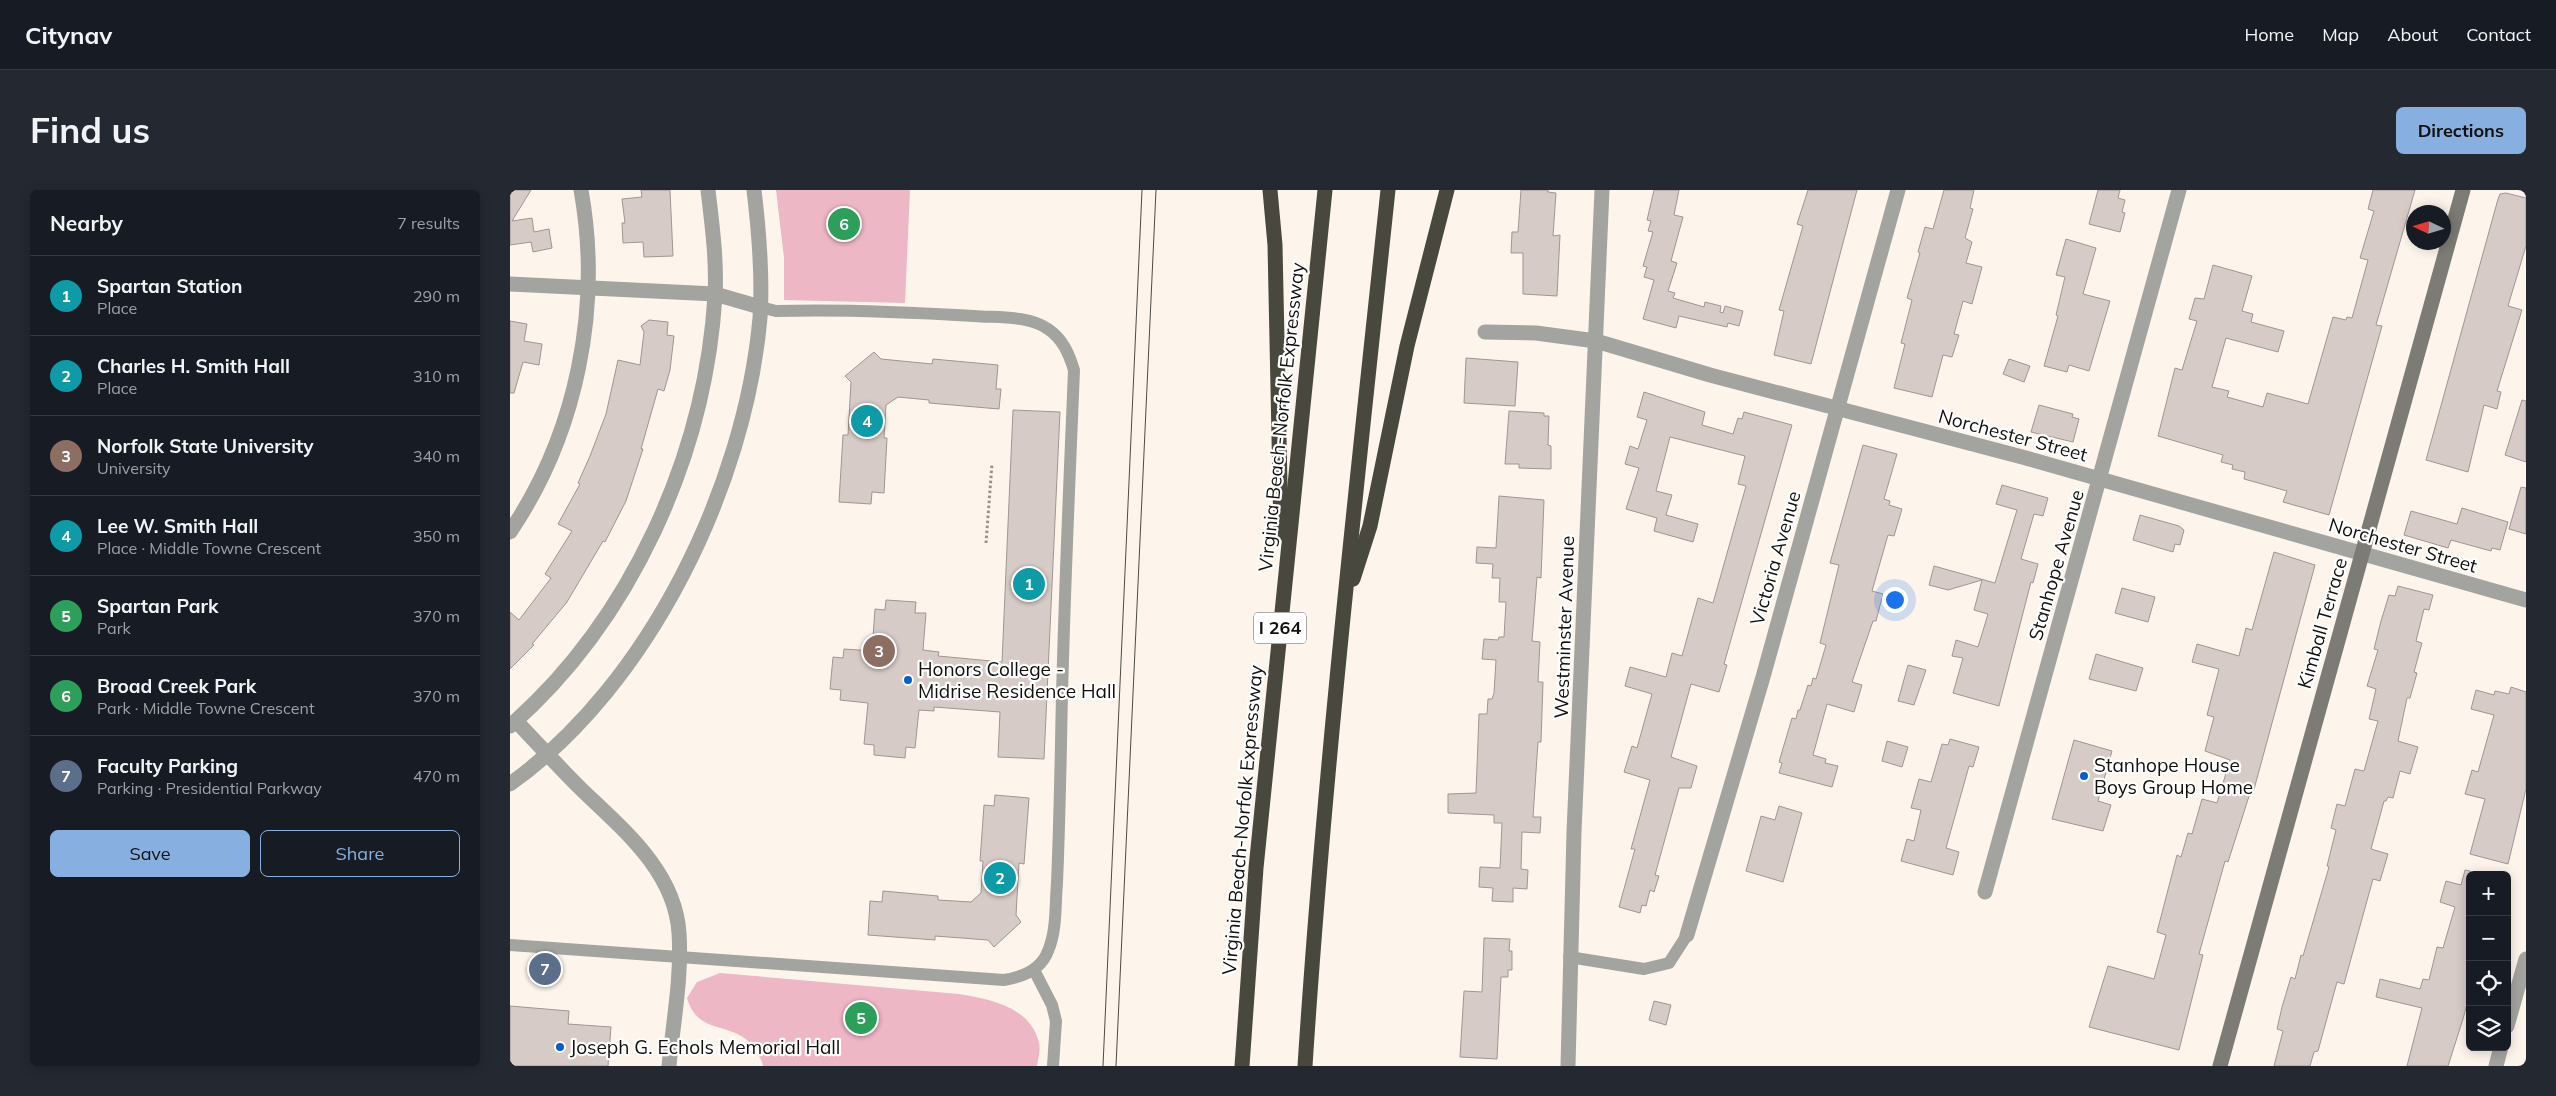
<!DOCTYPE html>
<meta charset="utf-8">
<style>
:root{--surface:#171b24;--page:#242831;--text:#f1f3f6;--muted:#9ea1a6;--line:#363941;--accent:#87b0e1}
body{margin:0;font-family:Mulish,sans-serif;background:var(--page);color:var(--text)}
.controls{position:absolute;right:15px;bottom:15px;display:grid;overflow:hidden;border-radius:8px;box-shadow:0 2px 12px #0003}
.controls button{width:45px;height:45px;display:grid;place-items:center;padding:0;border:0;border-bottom:1px solid var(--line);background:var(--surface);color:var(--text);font:25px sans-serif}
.compass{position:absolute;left:1896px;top:15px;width:45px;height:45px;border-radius:50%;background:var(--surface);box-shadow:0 2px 12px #0003;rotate:274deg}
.you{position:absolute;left:1384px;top:409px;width:18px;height:18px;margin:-12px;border:4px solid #fff;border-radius:50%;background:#1a73e8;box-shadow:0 0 0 8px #1a73e833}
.badge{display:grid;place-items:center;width:32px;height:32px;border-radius:50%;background:var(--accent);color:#fff;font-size:16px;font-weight:700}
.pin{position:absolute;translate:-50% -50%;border:2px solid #fff;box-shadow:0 1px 5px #0006}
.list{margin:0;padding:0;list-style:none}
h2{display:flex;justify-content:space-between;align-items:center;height:65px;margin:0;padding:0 20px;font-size:21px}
h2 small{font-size:16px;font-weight:400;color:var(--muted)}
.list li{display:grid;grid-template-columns:32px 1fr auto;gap:15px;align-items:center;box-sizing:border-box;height:80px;padding:0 20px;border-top:1px solid var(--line)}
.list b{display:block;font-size:19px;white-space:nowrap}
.list p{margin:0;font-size:16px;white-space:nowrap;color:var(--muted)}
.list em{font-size:16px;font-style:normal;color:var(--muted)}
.actions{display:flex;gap:10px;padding:15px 20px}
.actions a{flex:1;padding:11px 0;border:1px solid var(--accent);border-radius:8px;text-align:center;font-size:18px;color:var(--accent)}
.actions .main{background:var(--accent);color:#111}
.icon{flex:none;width:28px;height:28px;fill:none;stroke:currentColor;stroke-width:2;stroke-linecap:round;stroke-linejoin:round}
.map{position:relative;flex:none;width:2016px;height:876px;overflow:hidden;border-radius:8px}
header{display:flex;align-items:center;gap:30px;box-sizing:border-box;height:70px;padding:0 25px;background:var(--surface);border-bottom:1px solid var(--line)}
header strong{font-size:24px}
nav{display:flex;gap:28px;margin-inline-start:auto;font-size:18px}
.intro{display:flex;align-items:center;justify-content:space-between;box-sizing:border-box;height:120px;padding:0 30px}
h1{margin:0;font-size:35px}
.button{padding:12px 22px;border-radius:8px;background:var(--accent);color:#111;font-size:18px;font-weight:700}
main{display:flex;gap:30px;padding:0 30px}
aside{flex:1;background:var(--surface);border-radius:8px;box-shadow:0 2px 12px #0003}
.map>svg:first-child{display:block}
</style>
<header>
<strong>Citynav</strong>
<nav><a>Home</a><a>Map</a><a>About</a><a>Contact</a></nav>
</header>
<div class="intro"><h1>Find us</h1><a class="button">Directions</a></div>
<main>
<aside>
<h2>Nearby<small>7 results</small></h2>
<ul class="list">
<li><span class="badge" style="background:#0f9aa8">1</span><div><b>Spartan Station</b><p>Place</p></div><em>290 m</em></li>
<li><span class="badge" style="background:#0f9aa8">2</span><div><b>Charles H. Smith Hall</b><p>Place</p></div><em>310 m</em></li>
<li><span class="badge" style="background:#8d6e63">3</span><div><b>Norfolk State University</b><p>University</p></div><em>340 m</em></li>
<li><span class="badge" style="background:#0f9aa8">4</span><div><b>Lee W. Smith Hall</b><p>Place · Middle Towne Crescent</p></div><em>350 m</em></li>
<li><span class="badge" style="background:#2e9e5b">5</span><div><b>Spartan Park</b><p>Park</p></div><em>370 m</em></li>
<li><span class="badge" style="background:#2e9e5b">6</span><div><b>Broad Creek Park</b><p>Park · Middle Towne Crescent</p></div><em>370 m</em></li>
<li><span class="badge" style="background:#5c6f8a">7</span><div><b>Faculty Parking</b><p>Parking · Presidential Parkway</p></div><em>470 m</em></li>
</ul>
<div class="actions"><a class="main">Save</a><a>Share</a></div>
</aside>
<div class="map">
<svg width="2016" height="876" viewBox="0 0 2016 876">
<rect width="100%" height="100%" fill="#fdf5ec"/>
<g fill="#eeb7c6">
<path d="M 266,0 L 400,0 L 395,113 L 274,110 L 274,68 Z"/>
<path d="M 210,783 L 449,804 C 480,809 521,817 529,853 C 531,860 528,869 527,876 L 253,876 C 252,870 249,867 247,862 C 227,828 189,849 177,808 L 187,792 Z"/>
</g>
<g fill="#d7cbc8" stroke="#a09592">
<path d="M 0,0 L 21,0 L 2,31 L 22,28 L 24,42 L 39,39 L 42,58 L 23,62 L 21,52 L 0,55 Z"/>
<path d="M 131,0 L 160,0 L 163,66 L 134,67 L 133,52 L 113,53 L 112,33 L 115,33 L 112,9 L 132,7 Z"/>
<path d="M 1011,0 L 1038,0 L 1038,2 L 1046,3 L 1043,46 L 1050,45 L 1047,106 L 1013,104 L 1013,63 L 1001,63 L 1002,42 L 1008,42 Z"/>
<path d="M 1144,0 L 1169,0 L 1164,25 L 1173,27 L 1161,71 L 1167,73 L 1158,101 L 1165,103 L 1163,108 L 1194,117 L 1195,112 L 1211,116 L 1210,122 L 1213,123 L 1215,116 L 1233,121 L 1229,136 L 1218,133 L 1217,137 L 1169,126 L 1166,138 L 1133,129 L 1144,90 L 1134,87 L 1137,77 L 1133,76 L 1143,42 L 1138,41 L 1141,31 L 1137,30 Z"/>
<path d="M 1298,0 L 1347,0 L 1301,174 L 1264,165 L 1274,121 L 1269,120 L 1293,36 L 1287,34 Z"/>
<path d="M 1434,0 L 1464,0 L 1460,18 L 1463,19 L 1455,48 L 1462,52 L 1456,73 L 1472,77 L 1462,114 L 1453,111 L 1444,144 L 1449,145 L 1442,167 L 1433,165 L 1422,207 L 1384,198 L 1395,154 L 1391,153 L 1402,110 L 1397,108 L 1410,63 L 1408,62 L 1415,37 L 1423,39 Z"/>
<path d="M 1588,0 L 1610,0 L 1608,8 L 1615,10 L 1612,22 L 1615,23 L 1610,42 L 1579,34 Z"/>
<path d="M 1863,0 L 1905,0 L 1866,135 L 1872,136 L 1819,325 L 1773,312 L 1777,301 L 1734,289 L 1735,282 L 1722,279 L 1723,275 L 1711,272 L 1713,265 L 1648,246 L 1665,178 L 1672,180 L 1687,131 L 1679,129 L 1685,108 L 1694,109 L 1703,75 L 1742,86 L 1732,121 L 1743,124 L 1741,132 L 1774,141 L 1768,162 L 1716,148 L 1702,197 L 1719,201 L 1717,207 L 1753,217 L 1757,203 L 1798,214 L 1823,127 L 1836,130 L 1837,127 L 1842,128 L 1858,70 L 1850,68 L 1864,21 L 1858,19 Z"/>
<path d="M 1996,3 L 2016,8 L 2016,56 L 1998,116 L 2012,120 L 1987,201 L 1991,202 L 1987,219 L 1974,215 L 1958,282 L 1916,270 L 1988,9 L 1990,4 Z"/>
<path d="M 1556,49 L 1586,58 L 1573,104 L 1600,111 L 1579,181 L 1559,175 L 1557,182 L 1534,176 L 1548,126 L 1546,125 L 1555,87 L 1546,85 Z"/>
<path d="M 139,130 L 158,132 L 157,145 L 164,146 L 160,180 L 154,201 L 148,199 L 131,259 L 133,259 L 116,311 L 95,352 L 93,351 L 57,412 L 22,454 L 24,455 L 0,479 L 0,422 L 9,430 L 41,388 L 35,384 L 62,341 L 48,334 L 70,294 L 68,293 L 80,266 L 96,224 L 108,170 L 130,175 L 134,142 L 131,136 Z"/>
<path d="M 0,131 L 17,134 L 14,151 L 32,154 L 29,175 L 13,172 L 4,203 L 0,203 Z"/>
<path d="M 364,162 L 371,169 L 422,174 L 423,169 L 488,175 L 486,199 L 491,199 L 489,219 L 419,213 L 419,210 L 388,207 L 376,215 L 374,248 L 377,248 L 374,303 L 362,302 L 361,314 L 329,312 L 333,245 L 338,245 L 341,192 L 335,186 Z"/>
<path d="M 956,168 L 1008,172 L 1005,216 L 954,213 Z"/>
<path d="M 1499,169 L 1520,176 L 1514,192 L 1493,184 Z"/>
<path d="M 1134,202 L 1195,222 L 1192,235 L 1223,244 L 1228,228 L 1232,229 L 1234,222 L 1282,235 L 1214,474 L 1217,475 L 1209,502 L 1181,494 L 1161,567 L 1187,576 L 1181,598 L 1169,598 L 1145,685 L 1149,686 L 1144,702 L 1140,700 L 1136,716 L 1132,715 L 1130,723 L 1109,717 L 1125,659 L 1121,659 L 1140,590 L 1114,582 L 1122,556 L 1127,558 L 1142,504 L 1115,496 L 1120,477 L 1156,487 L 1162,463 L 1172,466 L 1188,408 L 1203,413 L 1236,296 L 1228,294 L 1235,266 L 1160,247 L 1146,301 L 1162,305 L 1156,325 L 1188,334 L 1183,352 L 1144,341 L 1147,328 L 1116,319 L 1129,278 L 1115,274 L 1120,256 L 1128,259 L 1137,230 L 1127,227 Z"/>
<path d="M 2012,210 L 2016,211 L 2016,272 L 1995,265 Z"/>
<path d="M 1529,215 L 1563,224 L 1562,227 L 1569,229 L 1563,252 L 1521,242 Z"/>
<path d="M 503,220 L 550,222 L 534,569 L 488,567 L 490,522 L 424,517 L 424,521 L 409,520 L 405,558 L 396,557 L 395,568 L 364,565 L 364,555 L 354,554 L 358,513 L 330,510 L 331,500 L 320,499 L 323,467 L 333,468 L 334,459 L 362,461 L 365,419 L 375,420 L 376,410 L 406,412 L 405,423 L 416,423 L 413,460 L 429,462 L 428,466 L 492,472 Z"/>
<path d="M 999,221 L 1034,223 L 1034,226 L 1039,226 L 1038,255 L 1041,256 L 1041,279 L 1009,278 L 1009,274 L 995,274 Z"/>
<path d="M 1353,255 L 1387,264 L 1374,309 L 1380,311 L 1379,315 L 1392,319 L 1384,346 L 1378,345 L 1362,401 L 1373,404 L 1366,431 L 1363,431 L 1342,492 L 1352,495 L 1344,522 L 1317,514 L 1303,565 L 1316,569 L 1315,573 L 1328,576 L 1322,597 L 1269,583 L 1272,573 L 1269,572 L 1282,528 L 1286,529 L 1288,520 L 1290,520 L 1298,495 L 1301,496 L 1303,488 L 1306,489 L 1316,455 L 1310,453 L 1329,375 L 1320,373 Z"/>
<path d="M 1492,295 L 1538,308 L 1533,326 L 1524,324 L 1511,369 L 1528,374 L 1523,393 L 1521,392 L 1489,516 L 1443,503 L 1453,468 L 1442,466 L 1446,450 L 1468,457 L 1478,424 L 1464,420 L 1472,390 L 1438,400 L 1419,395 L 1424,376 L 1485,393 L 1507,320 L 1486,314 Z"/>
<path d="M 2011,297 L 2016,298 L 2016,344 L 1999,339 Z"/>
<path d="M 989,306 L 1034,310 L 1031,388 L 1027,387 L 1022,451 L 1030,452 L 1028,492 L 1033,492 L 1031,552 L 1028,552 L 1023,627 L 1031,627 L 1030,643 L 1012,642 L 1011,679 L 1018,680 L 1017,699 L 1003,698 L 1003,712 L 982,711 L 983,698 L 969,697 L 970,677 L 990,678 L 992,633 L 984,633 L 984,625 L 938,623 L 938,604 L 966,603 L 969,524 L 977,524 L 978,509 L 982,509 L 984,503 L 986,470 L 972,469 L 974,449 L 988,450 L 989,447 L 994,447 L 996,412 L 989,412 L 990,388 L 982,388 L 983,374 L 966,373 L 967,357 L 986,358 Z"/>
<path d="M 1952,318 L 1998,332 L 1990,360 L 1982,358 L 1981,361 L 1941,350 L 1938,358 L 1894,345 L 1901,321 L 1947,334 Z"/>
<path d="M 1630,325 L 1669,336 L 1674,340 L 1670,355 L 1665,354 L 1663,362 L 1623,350 Z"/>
<path d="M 1764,362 L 1805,375 L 1743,603 L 1740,603 L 1718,672 L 1715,671 L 1689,764 L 1693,765 L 1669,860 L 1579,837 L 1598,776 L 1644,789 L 1656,745 L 1647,742 L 1667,665 L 1671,667 L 1678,643 L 1682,644 L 1692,609 L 1707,613 L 1720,570 L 1695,561 L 1704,527 L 1697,525 L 1709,479 L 1682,472 L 1687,454 L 1729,466 L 1736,438 L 1742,440 Z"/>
<path d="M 1888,396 L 1923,405 L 1919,420 L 1914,419 L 1906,451 L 1912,453 L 1904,482 L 1907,483 L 1900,508 L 1897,508 L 1888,551 L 1908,557 L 1900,584 L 1890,581 L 1883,608 L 1878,607 L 1876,611 L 1874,611 L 1861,659 L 1878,664 L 1870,691 L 1863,689 L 1834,794 L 1827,792 L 1808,861 L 1804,862 L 1800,876 L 1764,876 L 1773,841 L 1767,839 L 1772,817 L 1781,787 L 1785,789 L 1791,765 L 1793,766 L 1819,677 L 1817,676 L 1826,640 L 1821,638 L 1827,614 L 1835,616 L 1845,579 L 1854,581 L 1868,531 L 1859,529 L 1866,499 L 1857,496 L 1868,460 L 1864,459 L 1871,431 L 1879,405 L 1885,406 Z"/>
<path d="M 1612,398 L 1645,407 L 1638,432 L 1605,423 Z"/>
<path d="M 1586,464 L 1633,478 L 1626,501 L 1579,489 Z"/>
<path d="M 1398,475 L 1416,480 L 1404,515 L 1388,511 Z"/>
<path d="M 2001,497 L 2016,502 L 2016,599 L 1998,674 L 1960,664 L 1975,609 L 1955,604 L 1962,580 L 1968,582 L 1984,525 L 1961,519 L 1966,500 L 1984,505 L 1985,501 L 1999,504 Z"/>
<path d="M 1440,549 L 1469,557 L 1463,577 L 1459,576 L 1436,658 L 1449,662 L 1443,685 L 1391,671 L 1397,649 L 1404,651 L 1411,620 L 1401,618 L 1409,589 L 1421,592 L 1432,554 L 1438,555 Z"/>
<path d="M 1564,550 L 1602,561 L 1588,611 L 1601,615 L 1593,641 L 1542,629 Z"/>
<path d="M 1377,551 L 1398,557 L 1392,577 L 1372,571 Z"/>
<path d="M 485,605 L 519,608 L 514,674 L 509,673 L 506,725 L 511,732 L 484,757 L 478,750 L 425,746 L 425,750 L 358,745 L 360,711 L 372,712 L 373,701 L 428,706 L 428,710 L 461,712 L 471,703 L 473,671 L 470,671 L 474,615 L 484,616 Z"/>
<path d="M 1269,616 L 1292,623 L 1273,692 L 1236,681 L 1251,626 L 1265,630 Z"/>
<path d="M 1955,680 L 1960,681 L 1960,803 L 1953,829 L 1938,876 L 1897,876 L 1912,818 L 1866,807 L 1870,789 L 1910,799 L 1913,789 L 1919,790 L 1927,757 L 1933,758 L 1945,717 L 1930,712 L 1936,691 L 1951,695 Z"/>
<path d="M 974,748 L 1000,749 L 999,761 L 1002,761 L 1002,780 L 998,780 L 998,787 L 991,787 L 987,869 L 950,867 L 954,801 L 972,802 Z"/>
<path d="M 1144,811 L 1161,815 L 1156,835 L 1139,830 Z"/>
<path d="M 0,816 L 59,821 L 58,834 L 101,837 L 98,876 L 0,876 Z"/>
</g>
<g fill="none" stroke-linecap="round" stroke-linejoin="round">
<path stroke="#96918a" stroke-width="3" stroke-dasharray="2.5 2.5" stroke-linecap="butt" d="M 476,353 L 482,274"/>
<g stroke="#a3a39f" stroke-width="12">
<path d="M 0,755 L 494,790 C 513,787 531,780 538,761 C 547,740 545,715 547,693 C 549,647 550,600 551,554 C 553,429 559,304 564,180 C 559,164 553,149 538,139 C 518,125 487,128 464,126 C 398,122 332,119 266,121 L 250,117"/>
<path d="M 1059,767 L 1134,779 L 1159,773 L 1177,745"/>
<path d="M 524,780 L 542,815 L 546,831 L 543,876"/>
</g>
<g stroke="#a3a39f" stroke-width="15">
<path d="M 0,94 L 205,104 L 250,117"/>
<path d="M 975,142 L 1026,143 L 1086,151 L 1200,185 L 1516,268 L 2016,410"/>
<path d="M 0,342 C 67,243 92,117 71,0"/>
<path d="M 6,531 C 27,553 47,575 69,597 C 111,638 165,680 169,743 C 172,787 163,833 159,876"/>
<path d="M 0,536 C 121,430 195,266 205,106 C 207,70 202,35 198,0"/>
<path d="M 0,594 C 139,495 235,296 250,128 C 253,85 249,42 244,0"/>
<path d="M 1475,702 L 1669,0"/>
<path d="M 1177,745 L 1253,487 L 1388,0"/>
<path d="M 1997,836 L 2016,769"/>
<path d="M 1058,876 L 1064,642 L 1092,0"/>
<path d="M 1986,876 L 1991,857"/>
</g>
<path stroke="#7c7b75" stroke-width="15" d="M 1710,876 L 1953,0"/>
<g stroke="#48483f" stroke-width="15">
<path d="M 760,0 L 765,55 L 771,343"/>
<path d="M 843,389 L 860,336 L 897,156 L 937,0"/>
<path d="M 732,876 L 746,678 L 815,0"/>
<path d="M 795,876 C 814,583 847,292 878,0"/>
</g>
<g stroke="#4d4a45" stroke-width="1">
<path d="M 593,876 L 632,0"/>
<path d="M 606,876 L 646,0"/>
</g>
</g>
<g fill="#055fc8" stroke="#fff" stroke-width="2">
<circle cx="398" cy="490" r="5"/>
<circle cx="1574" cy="586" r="5"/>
<circle cx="50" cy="857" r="5"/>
</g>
<g text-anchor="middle" stroke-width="4.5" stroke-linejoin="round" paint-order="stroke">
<rect fill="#fff" stroke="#595856" stroke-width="1" x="744" y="422.5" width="52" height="31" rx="4"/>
<g font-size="18" font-weight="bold" fill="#12100d">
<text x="770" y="444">I 264</text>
</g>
<g font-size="19" fill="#12100d" stroke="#fff">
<text transform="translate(771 227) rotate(-84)" y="7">Virginia Beach-Norfolk Expressway</text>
<text transform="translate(1503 245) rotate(15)" y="7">Norchester Street</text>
<text transform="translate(1893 355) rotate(16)" y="7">Norchester Street</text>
<text transform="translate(1265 368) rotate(-74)" y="7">Victoria Avenue</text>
<text transform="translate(1546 375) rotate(-74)" y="7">Stanhope Avenue</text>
<text transform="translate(1812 433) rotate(-74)" y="7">Kimball Terrace</text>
<text transform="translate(1054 437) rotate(-88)" y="7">Westminster Avenue</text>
<text transform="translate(732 630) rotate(-85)" y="7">Virginia Beach-Norfolk Expressway</text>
</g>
<g font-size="19" fill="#12100d" stroke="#fff" text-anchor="start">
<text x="408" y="486">Honors College -<tspan x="408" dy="22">Midrise Residence Hall</tspan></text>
<text x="1584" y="582">Stanhope House<tspan x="1584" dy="22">Boys Group Home</tspan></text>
<text x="60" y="864">Joseph G. Echols Memorial Hall</text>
</g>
</g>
</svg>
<div class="controls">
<button>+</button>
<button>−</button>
<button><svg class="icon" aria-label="locate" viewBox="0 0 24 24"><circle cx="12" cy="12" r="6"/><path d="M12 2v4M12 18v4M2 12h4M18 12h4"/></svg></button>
<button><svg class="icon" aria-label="layers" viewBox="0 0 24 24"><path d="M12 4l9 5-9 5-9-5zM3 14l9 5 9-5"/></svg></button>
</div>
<svg class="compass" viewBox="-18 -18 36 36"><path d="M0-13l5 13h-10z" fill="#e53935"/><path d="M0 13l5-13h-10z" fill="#9ea1a6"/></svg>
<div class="you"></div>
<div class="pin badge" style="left:519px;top:394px;background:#0f9aa8">1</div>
<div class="pin badge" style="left:490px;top:688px;background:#0f9aa8">2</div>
<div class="pin badge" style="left:369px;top:461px;background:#8d6e63">3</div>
<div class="pin badge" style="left:357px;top:231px;background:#0f9aa8">4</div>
<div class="pin badge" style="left:351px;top:828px;background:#2e9e5b">5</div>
<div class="pin badge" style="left:334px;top:34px;background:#2e9e5b">6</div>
<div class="pin badge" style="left:35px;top:779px;background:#5c6f8a">7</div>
</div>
</main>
